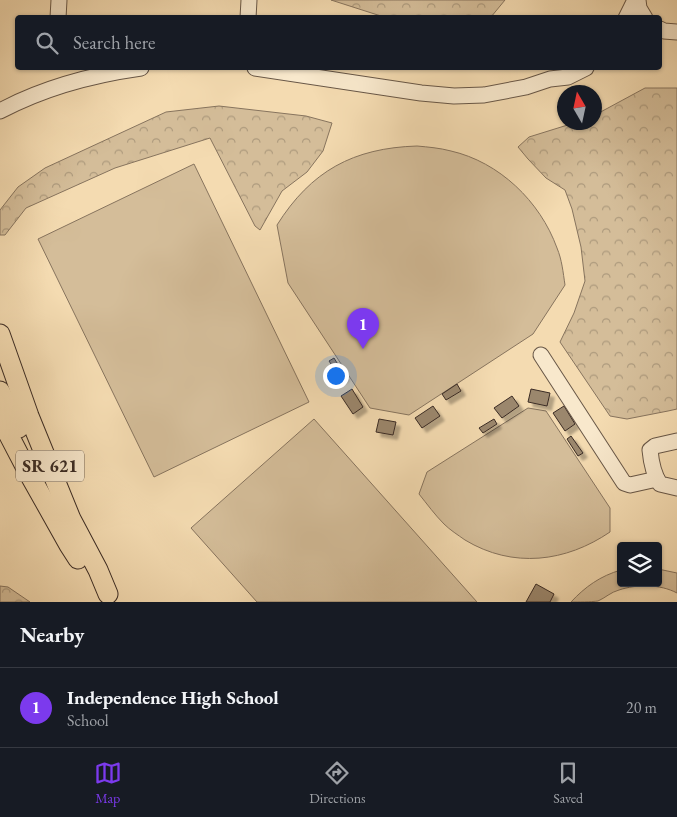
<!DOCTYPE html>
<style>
:root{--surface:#171b24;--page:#20242c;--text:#f1f3f6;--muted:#9ea1a6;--line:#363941;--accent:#7c3aed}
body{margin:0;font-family:"EB Garamond",serif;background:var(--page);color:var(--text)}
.controls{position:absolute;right:15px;bottom:15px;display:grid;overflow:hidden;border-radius:5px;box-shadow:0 1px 4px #0004}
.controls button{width:45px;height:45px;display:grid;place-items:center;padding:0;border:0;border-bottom:1px solid var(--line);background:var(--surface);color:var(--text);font:25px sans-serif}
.compass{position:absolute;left:557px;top:85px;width:45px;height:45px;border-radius:50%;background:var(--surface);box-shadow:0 1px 4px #0004;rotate:351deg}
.you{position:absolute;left:335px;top:375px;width:18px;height:18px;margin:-12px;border:4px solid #fff;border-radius:50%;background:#1a73e8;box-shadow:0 0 0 8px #1a73e833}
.badge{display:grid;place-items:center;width:32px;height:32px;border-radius:50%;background:var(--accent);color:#fff;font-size:16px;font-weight:700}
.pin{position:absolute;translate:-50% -41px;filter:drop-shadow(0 1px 2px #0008)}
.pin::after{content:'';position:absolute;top:26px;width:18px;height:15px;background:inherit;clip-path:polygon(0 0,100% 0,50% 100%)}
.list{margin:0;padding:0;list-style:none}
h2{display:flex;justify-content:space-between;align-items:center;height:65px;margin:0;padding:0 20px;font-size:21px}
h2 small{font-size:16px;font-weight:400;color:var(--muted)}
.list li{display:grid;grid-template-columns:32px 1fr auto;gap:15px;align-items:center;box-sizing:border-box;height:80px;padding:0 20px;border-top:1px solid var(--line)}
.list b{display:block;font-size:19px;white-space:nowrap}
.list p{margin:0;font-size:16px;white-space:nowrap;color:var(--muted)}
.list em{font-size:16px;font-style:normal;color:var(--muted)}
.icon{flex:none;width:28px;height:28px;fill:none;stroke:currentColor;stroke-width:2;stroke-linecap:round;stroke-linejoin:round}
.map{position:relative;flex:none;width:677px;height:602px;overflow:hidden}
.search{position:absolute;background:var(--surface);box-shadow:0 1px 4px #0004;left:15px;right:15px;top:15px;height:55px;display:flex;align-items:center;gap:12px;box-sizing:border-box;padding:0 18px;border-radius:5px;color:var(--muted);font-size:19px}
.sheet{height:145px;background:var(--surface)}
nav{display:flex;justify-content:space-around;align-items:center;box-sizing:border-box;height:70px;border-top:1px solid var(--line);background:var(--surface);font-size:14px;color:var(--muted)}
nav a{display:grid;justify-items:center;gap:2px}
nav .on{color:var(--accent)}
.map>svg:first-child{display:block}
</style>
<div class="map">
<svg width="677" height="602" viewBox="0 0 677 602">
<defs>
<pattern id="forest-crowns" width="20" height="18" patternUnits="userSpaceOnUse" patternTransform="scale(1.25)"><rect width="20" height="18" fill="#d4bd99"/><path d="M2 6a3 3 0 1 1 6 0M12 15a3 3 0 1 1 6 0" fill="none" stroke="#ad9a7d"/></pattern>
<filter id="shadow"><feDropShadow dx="4.5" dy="4.5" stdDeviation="1" flood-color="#0004"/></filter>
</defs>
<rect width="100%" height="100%" fill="#f4dbb1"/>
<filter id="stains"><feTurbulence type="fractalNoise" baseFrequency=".004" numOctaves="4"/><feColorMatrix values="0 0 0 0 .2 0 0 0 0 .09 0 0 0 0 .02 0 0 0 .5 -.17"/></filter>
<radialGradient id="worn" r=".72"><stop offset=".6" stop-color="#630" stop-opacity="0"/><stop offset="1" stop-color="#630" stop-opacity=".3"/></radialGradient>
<g fill="url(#forest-crowns)" stroke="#87745e">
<path d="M 331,0 L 505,0 L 491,17 L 384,17 Z"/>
<path d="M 645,88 L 677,88 L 677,409 L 668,411 L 627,419 L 610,416 L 560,342 L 574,313 L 585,281 L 581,247 L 572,209 L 565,190 L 546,178 L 528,159 L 518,147 L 529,137 L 574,123 L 594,122 L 595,115 Z"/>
<path d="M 219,106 L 306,116 L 332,123 L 323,151 L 307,172 L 282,191 L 260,230 L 255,226 L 210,138 L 115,168 L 26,208 L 5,235 L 0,235 L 0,210 L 18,187 L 45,168 L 166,112 Z"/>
<path d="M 0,586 L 8,587 L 30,602 L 0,602 Z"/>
</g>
<g fill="#d4bd99" stroke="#87745e">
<path d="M 417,146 C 428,147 440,148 451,151 C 499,162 540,201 557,248 C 562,260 563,272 565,285 L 533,334 L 409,415 L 370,408 L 288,283 L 277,225 C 311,171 353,148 417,146 Z"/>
<path d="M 194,164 L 309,402 L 154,477 L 38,239 Z"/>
<path d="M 528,408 L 546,411 L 610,508 L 610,532 C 566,562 513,569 465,540 C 458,535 450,530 444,524 C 435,515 427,504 419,494 L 427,472 Z"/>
<path d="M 314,419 L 477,602 L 257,602 L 191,528 Z"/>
<path d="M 658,569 L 677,573 L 677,593 C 660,584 637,584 619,590 C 611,592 605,598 598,601 C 591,602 578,602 571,602 C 585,587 600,576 621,570 L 621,583 L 658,583 Z"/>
</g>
<g fill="#9b876d" stroke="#3a2b24" filter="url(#shadow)">
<path d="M 334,358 L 345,376 L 341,379 L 329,361 Z"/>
<path d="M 457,384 L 461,391 L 446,400 L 442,394 Z"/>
<path d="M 352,389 L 363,407 L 353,414 L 341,396 Z"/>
<path d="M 531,389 L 550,393 L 547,406 L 528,402 Z"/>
<path d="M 512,396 L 519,406 L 502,418 L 494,408 Z"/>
<path d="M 433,406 L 440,416 L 422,428 L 415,418 Z"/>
<path d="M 564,406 L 575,424 L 565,431 L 553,413 Z"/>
<path d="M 379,419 L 396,422 L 393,435 L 376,432 Z"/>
<path d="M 494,419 L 497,424 L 483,433 L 479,428 Z"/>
<path d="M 571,436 L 583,453 L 578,456 L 567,439 Z"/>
<path d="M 536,584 L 554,594 L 550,602 L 526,602 Z"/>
</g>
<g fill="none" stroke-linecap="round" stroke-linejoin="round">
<g stroke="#685747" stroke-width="17">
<g id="minor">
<path d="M 638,0 L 639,8 L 645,18"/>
<path d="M 58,18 L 59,0"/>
<path d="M 248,18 L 249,0"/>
<path d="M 626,18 L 635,0"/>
<path d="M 660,29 L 664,31 L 677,32"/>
<path d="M 255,68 L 421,93 L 454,96 L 484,95 L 526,87 L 550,79 L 568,77 L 586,68"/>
<path d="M 0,111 C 45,87 91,75 141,68"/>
<path d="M 541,355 L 624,483 L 630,485 L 657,479"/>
<path d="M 677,441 L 655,446 L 650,450 C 651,461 654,475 660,484 L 677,488"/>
</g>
</g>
<g stroke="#3a2b24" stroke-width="21">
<g id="major">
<path d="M 0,334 L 29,416 L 71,519 L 98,570 L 108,594"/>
<path d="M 0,391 L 19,428"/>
<path d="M 0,418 L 28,472 L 69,545 L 78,559"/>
</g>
</g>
<use href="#minor" stroke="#f8e8cc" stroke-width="15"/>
<use href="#major" stroke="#f4dbb1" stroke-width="19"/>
</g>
<g text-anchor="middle" stroke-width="4" stroke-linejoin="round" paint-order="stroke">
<rect fill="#f8e8cc" stroke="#736456" stroke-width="1" x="16" y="450.5" width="68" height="31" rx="4"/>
<g font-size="18" font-weight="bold" fill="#3a2b24">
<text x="50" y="472">SR 621</text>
</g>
</g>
<rect width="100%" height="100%" filter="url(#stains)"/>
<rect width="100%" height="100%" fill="url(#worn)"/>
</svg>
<div class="controls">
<button><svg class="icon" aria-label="layers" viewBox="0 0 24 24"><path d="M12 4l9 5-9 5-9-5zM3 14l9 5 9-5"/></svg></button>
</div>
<svg class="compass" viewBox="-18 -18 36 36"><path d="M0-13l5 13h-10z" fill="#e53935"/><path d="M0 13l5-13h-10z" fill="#9ea1a6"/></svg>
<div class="you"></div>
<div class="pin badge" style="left:363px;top:349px">1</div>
<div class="search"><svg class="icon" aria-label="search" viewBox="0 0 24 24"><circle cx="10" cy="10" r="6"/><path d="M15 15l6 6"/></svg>Search here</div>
</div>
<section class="sheet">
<h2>Nearby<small></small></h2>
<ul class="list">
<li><span class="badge">1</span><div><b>Independence High School</b><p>School</p></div><em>20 m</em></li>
</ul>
</section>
<nav>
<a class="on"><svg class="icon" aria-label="map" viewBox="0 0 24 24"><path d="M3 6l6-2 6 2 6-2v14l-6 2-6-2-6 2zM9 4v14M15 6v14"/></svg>Map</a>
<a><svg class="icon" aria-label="directions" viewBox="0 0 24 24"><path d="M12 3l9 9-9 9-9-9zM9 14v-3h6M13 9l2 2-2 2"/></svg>Directions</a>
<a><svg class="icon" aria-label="saved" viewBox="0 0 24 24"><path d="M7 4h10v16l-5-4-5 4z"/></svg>Saved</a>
</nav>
